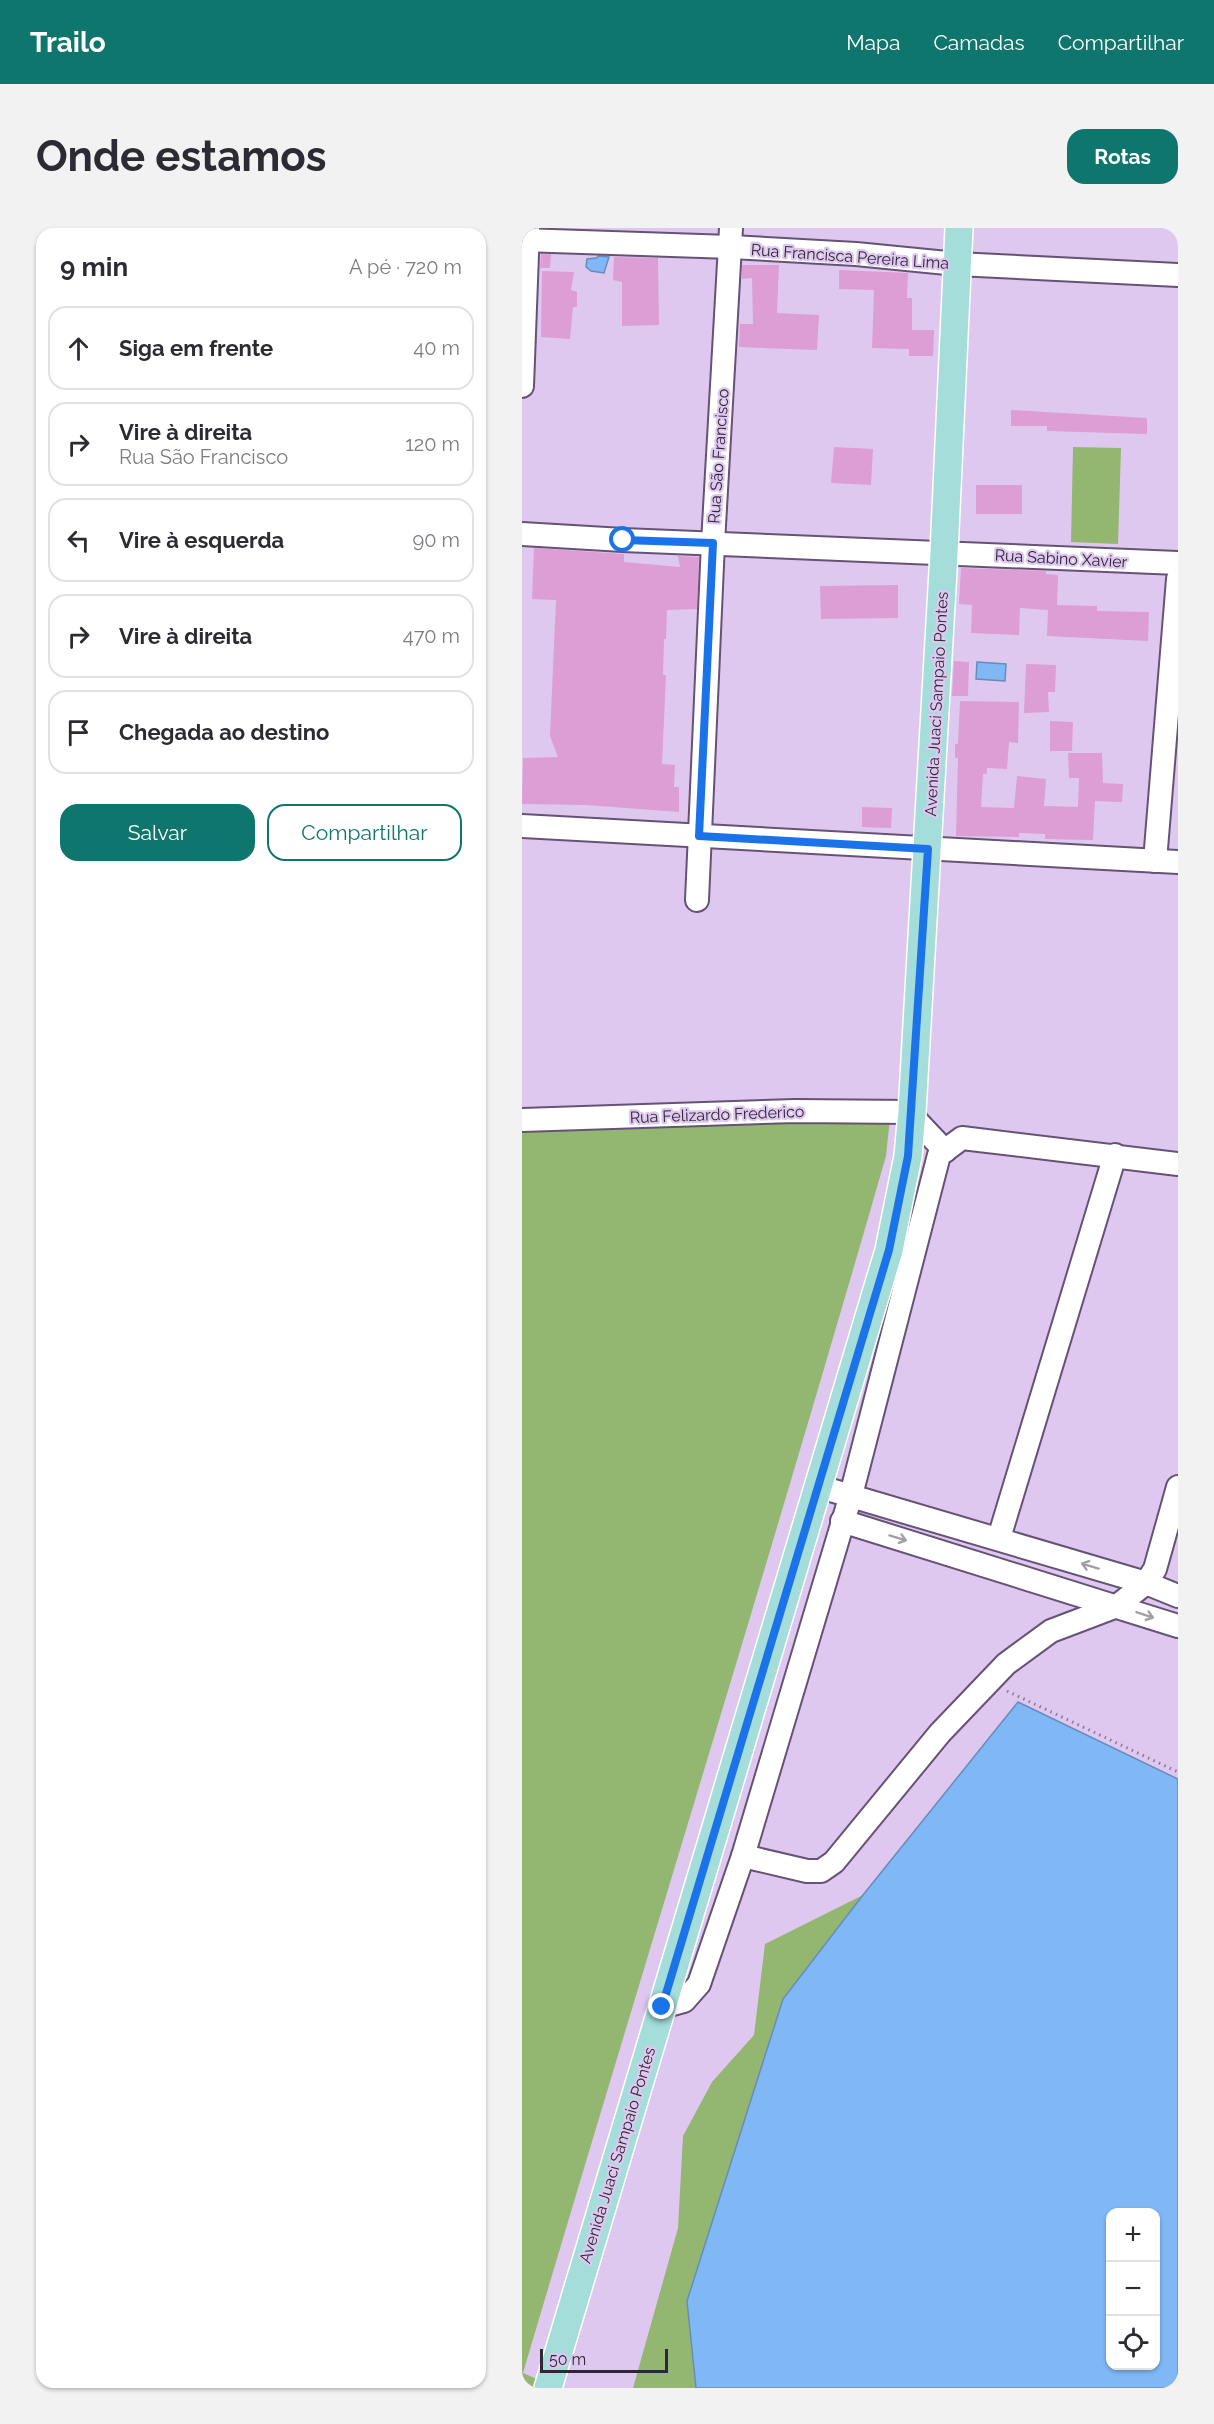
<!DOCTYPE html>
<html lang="pt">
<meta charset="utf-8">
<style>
:root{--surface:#fff;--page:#f2f2f3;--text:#2b2b33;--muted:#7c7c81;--line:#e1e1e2;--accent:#0f766e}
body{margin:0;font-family:Raleway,sans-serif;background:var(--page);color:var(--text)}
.controls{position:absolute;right:18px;bottom:18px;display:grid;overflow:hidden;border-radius:12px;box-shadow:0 2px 4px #0004}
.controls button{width:54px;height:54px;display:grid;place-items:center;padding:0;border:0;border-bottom:2px solid var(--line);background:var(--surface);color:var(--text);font:30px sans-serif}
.scale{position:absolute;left:18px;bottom:15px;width:128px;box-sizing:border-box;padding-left:6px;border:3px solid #302736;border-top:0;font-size:16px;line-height:21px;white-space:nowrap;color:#302736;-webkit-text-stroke:4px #dfc8f0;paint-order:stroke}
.stop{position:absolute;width:18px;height:18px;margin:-14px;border:4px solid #1a73e8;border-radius:50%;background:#fff}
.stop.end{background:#1a73e8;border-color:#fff;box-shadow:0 2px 6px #0008}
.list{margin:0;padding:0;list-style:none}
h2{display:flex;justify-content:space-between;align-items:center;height:78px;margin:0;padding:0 24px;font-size:26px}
h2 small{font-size:20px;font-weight:400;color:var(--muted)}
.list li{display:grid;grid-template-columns:39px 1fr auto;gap:18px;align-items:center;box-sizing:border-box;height:84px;margin:0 12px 12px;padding:0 12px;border:2px solid var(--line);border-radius:18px}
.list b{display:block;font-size:22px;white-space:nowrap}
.list p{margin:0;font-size:20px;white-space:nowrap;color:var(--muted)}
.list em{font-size:20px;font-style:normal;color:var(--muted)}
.actions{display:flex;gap:12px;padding:18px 24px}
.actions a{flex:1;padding:14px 0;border:2px solid var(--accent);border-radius:18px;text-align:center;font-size:21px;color:var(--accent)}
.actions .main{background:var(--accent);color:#fff}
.icon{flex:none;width:33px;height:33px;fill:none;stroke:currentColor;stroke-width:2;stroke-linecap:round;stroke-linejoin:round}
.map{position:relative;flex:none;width:656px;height:2160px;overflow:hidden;border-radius:18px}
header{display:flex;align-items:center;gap:36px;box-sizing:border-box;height:84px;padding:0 30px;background:var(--accent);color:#fff}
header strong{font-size:28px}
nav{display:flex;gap:33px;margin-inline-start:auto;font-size:21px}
.intro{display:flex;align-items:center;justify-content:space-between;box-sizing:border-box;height:144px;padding:0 36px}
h1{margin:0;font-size:42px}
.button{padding:15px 27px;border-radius:18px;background:var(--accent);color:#fff;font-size:21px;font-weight:700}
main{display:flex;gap:36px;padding:0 36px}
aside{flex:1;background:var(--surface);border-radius:18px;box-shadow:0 2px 4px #0004}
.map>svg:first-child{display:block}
</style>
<header>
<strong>Trailo</strong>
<nav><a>Mapa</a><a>Camadas</a><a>Compartilhar</a></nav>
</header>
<div class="intro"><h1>Onde estamos</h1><a class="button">Rotas</a></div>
<main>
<aside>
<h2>9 min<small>A pé · 720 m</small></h2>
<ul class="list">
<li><svg class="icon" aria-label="ahead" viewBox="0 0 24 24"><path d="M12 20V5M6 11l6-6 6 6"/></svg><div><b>Siga em frente</b></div><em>40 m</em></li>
<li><svg class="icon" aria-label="right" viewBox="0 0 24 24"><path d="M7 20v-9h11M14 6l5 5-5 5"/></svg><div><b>Vire à direita</b><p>Rua São Francisco</p></div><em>120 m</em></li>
<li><svg class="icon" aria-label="left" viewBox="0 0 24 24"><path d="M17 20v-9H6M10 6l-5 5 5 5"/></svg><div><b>Vire à esquerda</b></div><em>90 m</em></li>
<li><svg class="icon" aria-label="right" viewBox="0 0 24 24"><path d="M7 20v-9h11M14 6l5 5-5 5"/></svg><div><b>Vire à direita</b></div><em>470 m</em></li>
<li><svg class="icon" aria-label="arrive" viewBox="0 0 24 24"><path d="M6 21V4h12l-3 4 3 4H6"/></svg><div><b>Chegada ao destino</b></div></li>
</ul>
<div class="actions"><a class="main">Salvar</a><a>Compartilhar</a></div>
</aside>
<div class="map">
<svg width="656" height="2160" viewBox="0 0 656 2160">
<rect width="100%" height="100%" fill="#dfc8f0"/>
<g fill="#93b770">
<path d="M 551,219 L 599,220 L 596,316 L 549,314 Z"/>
<path d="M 368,890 L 364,928 C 247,1335 121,1739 1,2145 L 36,2160 L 0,2160 L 0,904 Z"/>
<path d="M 341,1667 L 261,1771 L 165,2073 L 174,2160 L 111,2160 L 156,2000 L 161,1908 L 190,1854 L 232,1807 L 243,1716 Z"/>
</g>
<g fill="#7fb8f5" stroke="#678cbc" stroke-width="1.5" fill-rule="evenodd">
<path d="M 77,28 L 87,29 L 82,45 L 69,43 L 64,39 L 65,31 L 74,30 Z"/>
<path d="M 455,434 L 484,436 L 483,453 L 454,451 Z"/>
<path d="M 496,1474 L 656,1551 L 656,2160 L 174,2160 L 165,2073 L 261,1771 L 341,1667 ZM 588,1984 L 634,1984 L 634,2138 L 588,2138 Z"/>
</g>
<g fill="#dd9dd5">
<path d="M 19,26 L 29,26 L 28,40 L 18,40 Z"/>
<path d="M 92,29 L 136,30 L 137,97 L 100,98 L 100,54 L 91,52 Z"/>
<path d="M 220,37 L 257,37 L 255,85 L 297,87 L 295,122 L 217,119 L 218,96 L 231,96 L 230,50 L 220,51 Z"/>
<path d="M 317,42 L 386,45 L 385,70 L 390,70 L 390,102 L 412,102 L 411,128 L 387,128 L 387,121 L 350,120 L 352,62 L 317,61 Z"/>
<path d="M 20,43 L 52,44 L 49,62 L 55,64 L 55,79 L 51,79 L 48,111 L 19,109 Z"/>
<path d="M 489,182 L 625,190 L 625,206 L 525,203 L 525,198 L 489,198 Z"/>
<path d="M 312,219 L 351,221 L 349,257 L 309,255 Z"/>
<rect x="454" y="257" width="46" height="29"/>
<path d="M 12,320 L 102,326 L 102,334 L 158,339 L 156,328 L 177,329 L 175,381 L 145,382 L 144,411 L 142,411 L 141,447 L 144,447 L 140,536 L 153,537 L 152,559 L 157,559 L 157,584 L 64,577 L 0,576 L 1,530 L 36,529 L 28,508 L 34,372 L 10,371 Z"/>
<path d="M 439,340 L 524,343 L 524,346 L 536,347 L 535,377 L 575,378 L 575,383 L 627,384 L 626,413 L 525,408 L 526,382 L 498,380 L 497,407 L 449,405 L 450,377 L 437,376 Z"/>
<path d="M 376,357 L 376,390 L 299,391 L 298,358 Z"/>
<path d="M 432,433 L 447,434 L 446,468 L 430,468 Z"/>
<path d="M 504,436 L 534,437 L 533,464 L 526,464 L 527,484 L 502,485 Z"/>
<path d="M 438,473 L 497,474 L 496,515 L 487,514 L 485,541 L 465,540 L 465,546 L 461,546 L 459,579 L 492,580 L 495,548 L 524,551 L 522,578 L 556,579 L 557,550 L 547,550 L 546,525 L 580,525 L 581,555 L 601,556 L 600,574 L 573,573 L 571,612 L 523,611 L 523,606 L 497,605 L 497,609 L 434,608 L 436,530 L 433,530 L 433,516 L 436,516 Z"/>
<path d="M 528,493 L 551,494 L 550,523 L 528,523 Z"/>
<path d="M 340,579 L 370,580 L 369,600 L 340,599 Z"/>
</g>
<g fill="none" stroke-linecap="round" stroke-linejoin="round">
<g stroke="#665275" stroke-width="26">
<g id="minor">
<path d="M 0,12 L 209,19 L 334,26 L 435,36 L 656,47"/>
<path d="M 0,158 L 6,0"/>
<path d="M 0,306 L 101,312 L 656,335"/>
<path d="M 0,598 L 656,634"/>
<path d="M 633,633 L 656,351"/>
<path d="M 175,672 L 191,315 L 209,0"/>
<path d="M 390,888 L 423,923"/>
<path d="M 0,892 L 273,883 L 390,884"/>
<path d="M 295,1258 L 624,1355 L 656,1368"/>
<path d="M 320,1293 L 656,1398"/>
<path d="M 477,1310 L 593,927"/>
<path d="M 221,1628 L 285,1643 L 299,1643 L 312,1634 L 418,1505 L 484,1436 L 529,1403 L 595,1378 L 624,1355 L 633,1341 L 656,1259"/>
<path d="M 140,1779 L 162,1773 L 177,1756 L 221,1628 L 329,1267 L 417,927 L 440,910 L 656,936"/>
</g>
</g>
<g stroke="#fff" stroke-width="30">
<path id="major" d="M 26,2160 L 367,1022 L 386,928 L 390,884 L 422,325 L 437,0"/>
</g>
<path stroke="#897994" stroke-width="3" stroke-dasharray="1.5 4.5" stroke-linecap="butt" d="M 485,1463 L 656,1544"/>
<use href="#minor" stroke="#fff" stroke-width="22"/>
<use href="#major" stroke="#a4ddda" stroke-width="27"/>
</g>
<defs><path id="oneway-shaft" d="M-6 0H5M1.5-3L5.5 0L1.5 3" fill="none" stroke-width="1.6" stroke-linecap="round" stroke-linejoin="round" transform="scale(1.5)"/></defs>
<g stroke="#a29ea5">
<use href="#oneway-shaft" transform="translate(376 1310) rotate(17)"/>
<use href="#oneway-shaft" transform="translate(568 1338) rotate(-163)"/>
<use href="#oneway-shaft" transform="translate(623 1387) rotate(18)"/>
</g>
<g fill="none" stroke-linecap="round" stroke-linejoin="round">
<path stroke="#1a73e8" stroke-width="8" d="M 101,312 L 191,315 L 177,608 L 406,621 L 386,928 L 367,1022 L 140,1779"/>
</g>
<g text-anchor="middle" stroke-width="4.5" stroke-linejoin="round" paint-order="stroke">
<g font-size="16" fill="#302736" stroke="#dfc8f0">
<text transform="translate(328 28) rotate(4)" y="6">Rua Francisca Pereira Lima</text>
<text transform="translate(196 228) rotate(-86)" y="6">Rua São Francisco</text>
<text transform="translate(539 330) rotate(3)" y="6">Rua Sabino Xavier</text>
<text transform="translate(414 476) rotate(-87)" y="6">Avenida Juaci Sampaio Pontes</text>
<text transform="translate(195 886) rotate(-2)" y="6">Rua Felizardo Frederico</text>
<text transform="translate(95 1927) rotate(-73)" y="6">Avenida Juaci Sampaio Pontes</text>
</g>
</g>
</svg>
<div class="controls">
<button>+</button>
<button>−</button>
<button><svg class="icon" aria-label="locate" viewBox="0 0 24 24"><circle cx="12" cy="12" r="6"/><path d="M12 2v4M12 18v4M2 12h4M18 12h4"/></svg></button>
</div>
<div class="scale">50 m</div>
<div class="stop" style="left:101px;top:312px"></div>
<div class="stop end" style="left:140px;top:1779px"></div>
</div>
</main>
